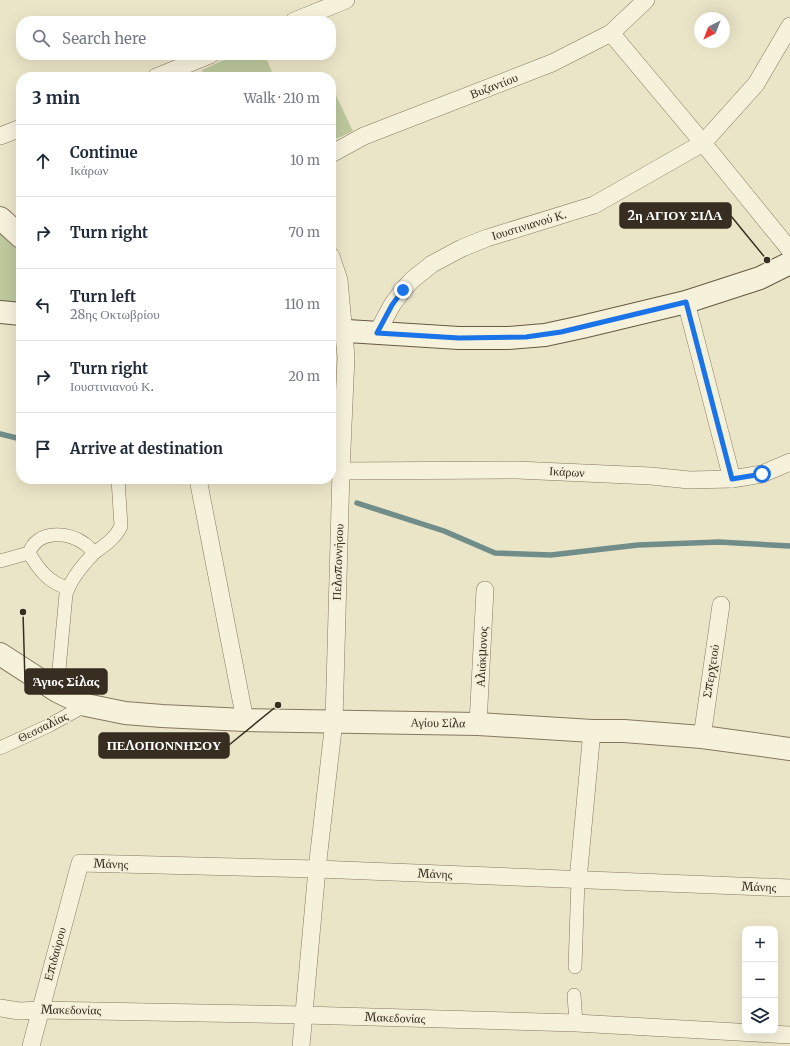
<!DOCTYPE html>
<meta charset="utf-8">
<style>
:root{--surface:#fff;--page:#f2f2f3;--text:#1f2937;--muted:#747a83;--line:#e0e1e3}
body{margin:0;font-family:Merriweather,serif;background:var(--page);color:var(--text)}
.controls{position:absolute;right:12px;bottom:12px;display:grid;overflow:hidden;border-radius:8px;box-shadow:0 4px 16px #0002}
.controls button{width:36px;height:36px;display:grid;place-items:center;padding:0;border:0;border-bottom:1px solid var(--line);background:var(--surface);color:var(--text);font:20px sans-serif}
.compass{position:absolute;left:694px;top:12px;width:36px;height:36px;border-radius:50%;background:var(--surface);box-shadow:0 4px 16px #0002;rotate:222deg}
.stop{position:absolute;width:12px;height:12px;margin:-9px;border:3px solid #1a73e8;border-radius:50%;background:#fff}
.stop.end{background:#1a73e8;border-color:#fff;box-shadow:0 1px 4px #0008}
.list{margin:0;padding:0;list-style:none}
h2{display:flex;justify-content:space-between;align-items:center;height:52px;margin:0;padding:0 16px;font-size:17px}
h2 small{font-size:13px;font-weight:400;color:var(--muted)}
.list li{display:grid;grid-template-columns:26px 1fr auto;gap:12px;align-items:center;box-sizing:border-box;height:72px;padding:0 16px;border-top:1px solid var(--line)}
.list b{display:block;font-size:15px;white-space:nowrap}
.list p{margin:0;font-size:13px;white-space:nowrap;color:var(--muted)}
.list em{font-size:13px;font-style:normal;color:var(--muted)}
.icon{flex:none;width:22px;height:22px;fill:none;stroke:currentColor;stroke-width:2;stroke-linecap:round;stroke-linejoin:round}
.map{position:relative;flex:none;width:790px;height:1046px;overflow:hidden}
.search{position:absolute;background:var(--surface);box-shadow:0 4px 16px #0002;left:16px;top:16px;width:320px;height:44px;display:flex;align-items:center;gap:10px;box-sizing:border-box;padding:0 14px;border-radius:16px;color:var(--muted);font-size:15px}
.panel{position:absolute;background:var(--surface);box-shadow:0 4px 16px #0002;left:16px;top:72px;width:320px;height:412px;border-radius:16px}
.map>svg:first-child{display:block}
</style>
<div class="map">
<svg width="790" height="1046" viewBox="0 0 790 1046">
<rect width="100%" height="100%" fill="#ebe5c8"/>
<g fill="#bdc89d">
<path d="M 235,55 L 265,55 L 274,77 L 205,77 L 202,70 Z"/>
<path d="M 331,87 L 332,87 L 353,131 L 331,141 Z"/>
<path d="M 0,233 L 13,246 L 21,251 L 21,305 L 0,305 Z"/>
</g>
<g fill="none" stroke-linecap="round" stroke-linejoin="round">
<g stroke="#708d89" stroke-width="5.5">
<path d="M 0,434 L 21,439"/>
<path d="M 357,503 L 444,531 L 495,553 L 551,555 L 638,545 L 719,542 L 790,546"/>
</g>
<g stroke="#85785f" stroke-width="14">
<g id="pedestrian">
<path d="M 29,553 C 39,570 49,583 68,588"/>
<path d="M 0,561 L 29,553 C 37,530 67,531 85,544 C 88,546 91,550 94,553 C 105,545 116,538 121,526 L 118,479"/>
<path d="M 57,691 L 66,594 C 72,577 83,565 94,553"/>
<path d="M 0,748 L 48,726 L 86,705"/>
<path d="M 575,967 L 578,880"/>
<path d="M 574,995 L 576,1023"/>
</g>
</g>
<g stroke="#85785f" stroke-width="18">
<g id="minor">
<path d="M 294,21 L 346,0"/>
<path d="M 611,33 L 703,143 L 790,250"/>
<path d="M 156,77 L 210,55"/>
<path d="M 0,136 L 21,128"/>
<path d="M 331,154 L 364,136 L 552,63 L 611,33 L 646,0"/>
<path d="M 686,302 L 732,479"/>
<path d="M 377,333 L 392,305 L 403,290 L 412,280 L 432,264 L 462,248 L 487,238 L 594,205 L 703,143 L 756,84 L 790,26"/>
<path d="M 341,471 L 517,470 L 651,476 L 689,480 L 732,479 L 762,474 L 790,462"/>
<path d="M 198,479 L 245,720"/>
<path d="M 478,724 L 485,590"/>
<path d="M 702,737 L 721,605"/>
<path d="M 578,880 L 592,731"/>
<path d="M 0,1008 L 19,1011 L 41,1010 L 304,1015 L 576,1023 L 790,1035"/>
<path d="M 31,1046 L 80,863 L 317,869 L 790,888"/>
<path d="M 301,1046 L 317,869 L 334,721 L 341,471 L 346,357 L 339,280 L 331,256"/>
</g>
</g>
<g stroke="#85785f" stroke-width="24">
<g id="tertiary">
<path d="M 0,218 L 21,237"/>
<path d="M 0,654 L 57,691 L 86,705 L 125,713 L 162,716 L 245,720 L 478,724 L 592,731 L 624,731 L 702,737 L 790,749"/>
</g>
</g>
<g stroke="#675942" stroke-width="24">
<g id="secondary">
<path d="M 0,312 L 21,314"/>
<path d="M 331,330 L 459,338 L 508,338 L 545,335 L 582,327 L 686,302 L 760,278 L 790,263"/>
</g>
</g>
<use href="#pedestrian" stroke="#f6f1db" stroke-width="13"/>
<use href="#minor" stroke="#f6f1db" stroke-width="17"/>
<use href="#tertiary" stroke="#f6f1db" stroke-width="22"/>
<use href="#secondary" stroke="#f6f1db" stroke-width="22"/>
</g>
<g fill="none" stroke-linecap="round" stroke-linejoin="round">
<path stroke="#1a73e8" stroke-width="5" d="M 403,290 L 392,305 L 377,333 L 459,338 L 526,337 L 561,332 L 686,302 L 732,479 L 762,474"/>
</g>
<g text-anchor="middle" stroke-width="3" stroke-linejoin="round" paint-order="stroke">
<g font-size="12" fill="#372e21" stroke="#f3eed7">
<text transform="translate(494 86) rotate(-21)" y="4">Βυζαντίου</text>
<text transform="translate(529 225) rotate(-17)" y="4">Ιουστινιανού Κ.</text>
<text transform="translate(567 472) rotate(3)" y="4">Ικάρων</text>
<text transform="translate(338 562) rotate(-88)" y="4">Πελοποννήσου</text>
<text transform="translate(482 657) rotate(-87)" y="4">Αλιάκμονος</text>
<text transform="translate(711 671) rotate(-81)" y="4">Σπερχειού</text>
<text transform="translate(438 723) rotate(1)" y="4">Αγίου Σίλα</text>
<text transform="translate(43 727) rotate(-26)" y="4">Θεσσαλίας</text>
<text transform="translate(111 864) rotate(2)" y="4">Μάνης</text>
<text transform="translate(435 874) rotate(2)" y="4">Μάνης</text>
<text transform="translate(759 887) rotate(2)" y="4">Μάνης</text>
<text transform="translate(55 954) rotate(-75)" y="4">Επιδαύρου</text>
<text transform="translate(71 1010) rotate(1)" y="4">Μακεδονίας</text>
<text transform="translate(395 1018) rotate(2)" y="4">Μακεδονίας</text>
</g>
</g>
<path fill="none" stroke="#372e21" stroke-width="1.5" d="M767 260L731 216M23 612L25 682M278 705L229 745"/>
<g fill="#372e21" stroke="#f3eed7" stroke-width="1.5">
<circle cx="767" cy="260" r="4"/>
<circle cx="23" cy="612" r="4"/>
<circle cx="278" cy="705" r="4"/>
</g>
<g fill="#372e21" stroke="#372e21" stroke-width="1.5">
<rect x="620" y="203" width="111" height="25" rx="4"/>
<rect x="25" y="669" width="82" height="25" rx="4"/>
<rect x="99" y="733" width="130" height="25" rx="4"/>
</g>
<g font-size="13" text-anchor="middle" font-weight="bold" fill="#fff">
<text x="675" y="220">2η ΑΓΙΟΥ ΣΙΛΑ</text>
<text x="66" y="686">Άγιος Σίλας</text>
<text x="164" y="750">ΠΕΛΟΠΟΝΝΗΣΟΥ</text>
</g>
</svg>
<div class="controls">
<button>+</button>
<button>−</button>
<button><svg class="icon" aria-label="layers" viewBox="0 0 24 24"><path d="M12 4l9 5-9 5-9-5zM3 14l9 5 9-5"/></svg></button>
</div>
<svg class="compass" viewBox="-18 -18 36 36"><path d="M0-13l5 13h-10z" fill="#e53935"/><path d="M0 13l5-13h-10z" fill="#747a83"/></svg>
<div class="stop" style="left:762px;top:474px"></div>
<div class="stop end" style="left:403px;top:290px"></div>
<div class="search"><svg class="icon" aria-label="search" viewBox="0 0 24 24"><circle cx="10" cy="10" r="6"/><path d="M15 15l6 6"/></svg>Search here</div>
<section class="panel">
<h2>3 min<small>Walk · 210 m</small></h2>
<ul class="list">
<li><svg class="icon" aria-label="ahead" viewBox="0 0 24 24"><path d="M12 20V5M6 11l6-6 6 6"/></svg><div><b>Continue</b><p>Ικάρων</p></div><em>10 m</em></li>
<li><svg class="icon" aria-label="right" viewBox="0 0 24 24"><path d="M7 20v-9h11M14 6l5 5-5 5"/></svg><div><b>Turn right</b></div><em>70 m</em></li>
<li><svg class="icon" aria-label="left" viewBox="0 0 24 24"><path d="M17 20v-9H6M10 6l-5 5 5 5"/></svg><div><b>Turn left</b><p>28ης Οκτωβρίου</p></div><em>110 m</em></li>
<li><svg class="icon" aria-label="right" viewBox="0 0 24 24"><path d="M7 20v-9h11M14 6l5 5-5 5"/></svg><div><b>Turn right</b><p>Ιουστινιανού Κ.</p></div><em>20 m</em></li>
<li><svg class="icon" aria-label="arrive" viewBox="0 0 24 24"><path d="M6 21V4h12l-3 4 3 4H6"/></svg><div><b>Arrive at destination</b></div></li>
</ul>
</section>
</div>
